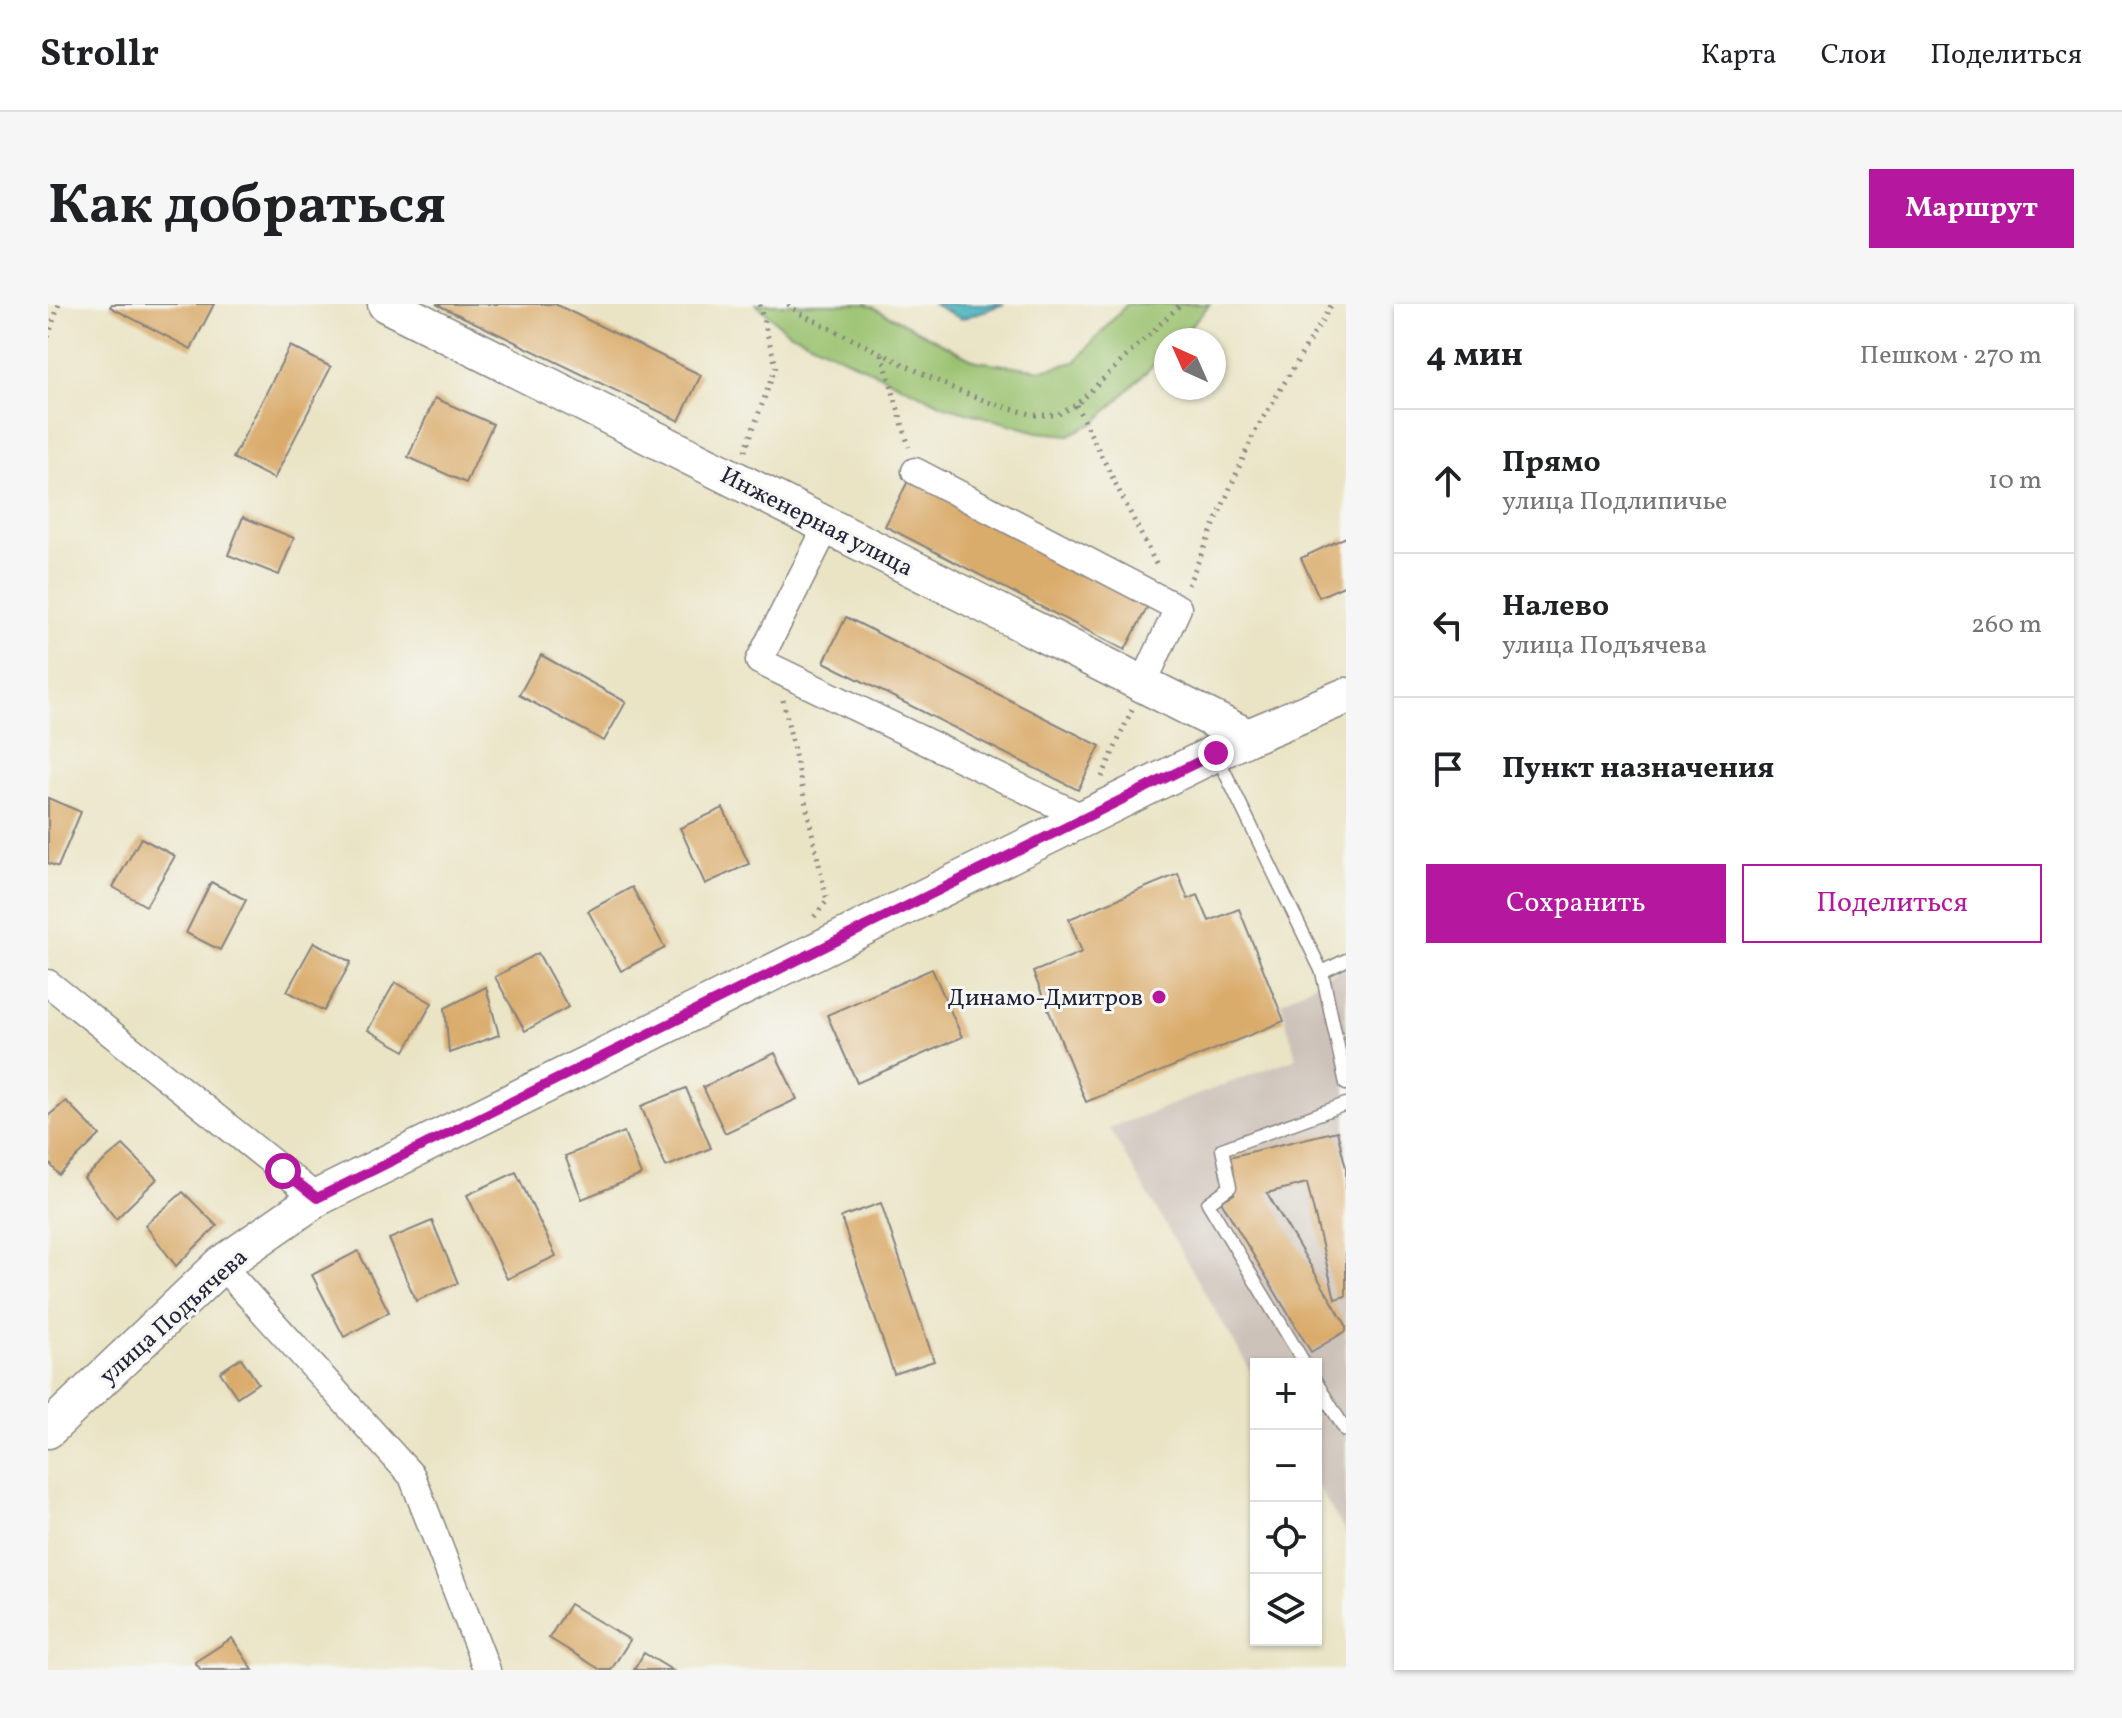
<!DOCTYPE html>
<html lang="ru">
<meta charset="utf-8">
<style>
:root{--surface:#fff;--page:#f6f6f6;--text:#202124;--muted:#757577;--line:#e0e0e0;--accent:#b5179e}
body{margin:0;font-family:Vollkorn,serif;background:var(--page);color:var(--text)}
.controls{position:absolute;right:24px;bottom:24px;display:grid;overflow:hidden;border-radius:0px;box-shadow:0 2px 6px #0004}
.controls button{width:72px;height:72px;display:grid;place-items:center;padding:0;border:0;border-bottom:2px solid var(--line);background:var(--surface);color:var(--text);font:40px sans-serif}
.compass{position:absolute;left:1106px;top:24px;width:72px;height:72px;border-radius:50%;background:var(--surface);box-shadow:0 2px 6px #0004;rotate:315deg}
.stop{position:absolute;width:24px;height:24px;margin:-18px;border:6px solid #b5179e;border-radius:50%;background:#fff}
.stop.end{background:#b5179e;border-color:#fff;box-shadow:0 2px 8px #0008}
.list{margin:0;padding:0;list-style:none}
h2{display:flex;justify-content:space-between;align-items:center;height:104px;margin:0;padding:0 32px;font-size:34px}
h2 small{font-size:26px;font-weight:400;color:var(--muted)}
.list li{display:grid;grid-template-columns:52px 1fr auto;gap:24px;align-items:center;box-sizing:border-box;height:144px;padding:0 32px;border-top:2px solid var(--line)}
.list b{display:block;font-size:30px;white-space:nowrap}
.list p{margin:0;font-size:26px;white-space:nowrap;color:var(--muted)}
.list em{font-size:26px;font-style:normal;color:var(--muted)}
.actions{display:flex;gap:16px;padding:24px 32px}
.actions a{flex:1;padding:18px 0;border:2px solid var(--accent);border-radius:0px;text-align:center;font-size:28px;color:var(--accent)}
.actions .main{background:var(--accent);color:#fff}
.icon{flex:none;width:44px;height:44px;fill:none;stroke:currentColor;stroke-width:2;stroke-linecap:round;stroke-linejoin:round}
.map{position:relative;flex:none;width:1298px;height:1366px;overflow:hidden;border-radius:0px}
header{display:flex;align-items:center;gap:48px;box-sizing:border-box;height:112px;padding:0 40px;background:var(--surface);border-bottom:2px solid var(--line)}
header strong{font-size:38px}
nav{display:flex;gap:44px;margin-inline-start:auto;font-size:28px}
.intro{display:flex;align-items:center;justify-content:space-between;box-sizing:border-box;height:192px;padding:0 48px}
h1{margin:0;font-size:56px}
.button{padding:20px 36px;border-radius:0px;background:var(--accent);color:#fff;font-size:28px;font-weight:700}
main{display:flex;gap:48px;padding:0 48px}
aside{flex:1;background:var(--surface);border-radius:0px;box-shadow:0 2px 6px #0004}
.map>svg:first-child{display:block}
</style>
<header>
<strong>Strollr</strong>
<nav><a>Карта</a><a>Слои</a><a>Поделиться</a></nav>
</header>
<div class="intro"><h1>Как добраться</h1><a class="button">Маршрут</a></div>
<main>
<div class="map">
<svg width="1298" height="1366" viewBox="0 0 1298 1366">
<rect width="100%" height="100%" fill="#f6f6f2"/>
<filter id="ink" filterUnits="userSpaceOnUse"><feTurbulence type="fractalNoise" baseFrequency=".0125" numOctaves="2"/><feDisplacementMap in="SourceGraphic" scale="16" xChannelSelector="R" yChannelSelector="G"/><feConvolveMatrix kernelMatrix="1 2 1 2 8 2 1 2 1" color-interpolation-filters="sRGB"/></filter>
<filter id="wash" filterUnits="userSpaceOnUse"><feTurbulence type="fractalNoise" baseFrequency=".006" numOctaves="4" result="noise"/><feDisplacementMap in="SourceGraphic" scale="32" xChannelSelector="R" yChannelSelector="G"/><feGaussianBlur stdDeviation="1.8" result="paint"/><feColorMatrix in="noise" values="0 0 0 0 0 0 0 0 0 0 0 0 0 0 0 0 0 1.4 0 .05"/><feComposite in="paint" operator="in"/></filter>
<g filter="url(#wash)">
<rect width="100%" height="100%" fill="#eae4c5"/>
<path fill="#cdc2b9" d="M 1298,661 L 1298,1230 L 1268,1179 L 1268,1060 L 1208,1060 L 1208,1076 L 1061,824 L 1248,754 L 1233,699 Z"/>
<path fill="#99c16d" stroke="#5e7254" stroke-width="2" d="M 708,0 L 819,0 L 928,57 L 994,66 L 1027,58 L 1079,0 L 1162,0 L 1130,36 L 1118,36 L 1118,48 L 1048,118 L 1021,131 L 990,128 L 897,102 L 739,27 Z"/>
<path fill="#42b1bc" stroke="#326a7c" stroke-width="2" d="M 885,0 L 956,0 L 913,15 Z"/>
<g id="blocks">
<g fill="#daac6c">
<path d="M 64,0 L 166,0 L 143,45 L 62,3 Z"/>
<path d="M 388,0 L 507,0 L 653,71 L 631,117 Z"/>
<path d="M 242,42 L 283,63 L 226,175 L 185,154 Z"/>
<path d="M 387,94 L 445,120 L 418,179 L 360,153 Z"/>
<path d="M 861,175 L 1102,298 L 1077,346 L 837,222 Z"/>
<path d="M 195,213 L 246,234 L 231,271 L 180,251 Z"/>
<path d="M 1298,233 L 1298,281 L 1271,293 L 1253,254 Z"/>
<path d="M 798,313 L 1052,442 L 1030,486 L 776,358 Z"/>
<path d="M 493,351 L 578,398 L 556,437 L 471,391 Z"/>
<path d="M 0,494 L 33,508 L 10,563 L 0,559 Z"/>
<path d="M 675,504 L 701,560 L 657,580 L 632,524 Z"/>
<path d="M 93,534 L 127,552 L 98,602 L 65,583 Z"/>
<path d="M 1130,570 L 1140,595 L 1150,591 L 1161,617 L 1191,605 L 1236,717 L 1038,798 L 985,668 L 1034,648 L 1021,615 Z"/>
<path d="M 163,578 L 198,596 L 172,646 L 138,629 Z"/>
<path d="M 584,583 L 617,644 L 573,667 L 540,607 Z"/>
<path d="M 266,638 L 303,658 L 276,707 L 239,687 Z"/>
<path d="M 490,649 L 520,703 L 477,727 L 447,673 Z"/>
<path d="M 884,665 L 914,733 L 809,779 L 779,711 Z"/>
<path d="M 347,678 L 384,699 L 357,747 L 320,726 Z"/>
<path d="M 438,683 L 451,731 L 401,749 L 397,704 Z"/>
<path d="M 727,749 L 749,795 L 677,829 L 655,783 Z"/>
<path d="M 638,784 L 663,844 L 618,863 L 593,802 Z"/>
<path d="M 18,797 L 52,831 L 11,871 L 0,857 L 0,812 Z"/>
<path d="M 1289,827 L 1298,864 L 1298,992 L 1287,995 L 1259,879 L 1219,889 L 1298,1021 L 1298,1027 L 1263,1048 L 1173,897 L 1186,890 L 1177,854 Z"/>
<path d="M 576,828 L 593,871 L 534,895 L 517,852 Z"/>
<path d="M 75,841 L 109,875 L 68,915 L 36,874 Z"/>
<path d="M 468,868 L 508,952 L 459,975 L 419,891 Z"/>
<path d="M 135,888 L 169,922 L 128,962 L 97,921 Z"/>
<path d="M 833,899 L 886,1057 L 846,1070 L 793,913 Z"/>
<path d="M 384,917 L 410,979 L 368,997 L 341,935 Z"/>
<path d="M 310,947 L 341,1008 L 296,1033 L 264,971 Z"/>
<path d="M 193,1054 L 210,1079 L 189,1093 L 172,1068 Z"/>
<path d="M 522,1300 L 582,1336 L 563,1366 L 553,1366 L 501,1334 Z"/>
<path d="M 184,1334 L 205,1366 L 153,1366 L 147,1358 Z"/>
<path d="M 596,1349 L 624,1366 L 586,1366 Z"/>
</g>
</g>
</g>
<g filter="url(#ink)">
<use href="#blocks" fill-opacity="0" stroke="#868380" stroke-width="2"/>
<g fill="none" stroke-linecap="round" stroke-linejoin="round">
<g stroke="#868380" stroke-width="15">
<g id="lane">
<path d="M 1169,452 L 1274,668 L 1298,656"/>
<path d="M 1274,668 L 1298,780"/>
<path d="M 1257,1060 L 1160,899 L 1182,883 L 1174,845 L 1298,800"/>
<path d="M 1268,1078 L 1298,1127"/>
</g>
</g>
<g stroke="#868380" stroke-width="29">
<g id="street">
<path d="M 867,167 L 1130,304 L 1095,380"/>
<path d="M 779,222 L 711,357 L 1036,514"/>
<path d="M 0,679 L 269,894"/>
<path d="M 173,961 L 364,1172 L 439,1366"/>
</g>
</g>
<g stroke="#868380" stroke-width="39">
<g id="secondary">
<path d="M 338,0 L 1200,433"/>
<path d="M 0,1126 L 173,961 L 269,894 L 1200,433 L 1298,392"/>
</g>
</g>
<g stroke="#868380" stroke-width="5" stroke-dasharray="2 6" stroke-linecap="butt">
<path d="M 740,0 L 751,9 L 906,85 L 946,100 L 986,111 L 1009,111 L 1028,101 L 1133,0"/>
<path d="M 0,33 L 11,0"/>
<path d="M 834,50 L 861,143"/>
<path d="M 1028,101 L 1110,264"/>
<path d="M 697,147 L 728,62 L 711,0"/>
<path d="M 1140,281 L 1206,129 L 1284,0"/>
<path d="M 735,396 L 779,597 L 766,613"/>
<path d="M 1054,473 L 1084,405"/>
</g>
<use href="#lane" stroke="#fff" stroke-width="12"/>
<use href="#street" stroke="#fff" stroke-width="26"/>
<use href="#secondary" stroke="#fff" stroke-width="36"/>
</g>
</g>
<g fill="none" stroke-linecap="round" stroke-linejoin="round" filter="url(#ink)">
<path stroke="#b5179e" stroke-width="10" d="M 235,867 L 269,894 L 1168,449"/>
</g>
<circle fill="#b5179e" stroke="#f6f6f2" stroke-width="3" cx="1111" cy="693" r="8"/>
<g text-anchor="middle" stroke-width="6" stroke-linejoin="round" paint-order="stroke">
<g font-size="24" fill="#22223b" stroke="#f6f6f2">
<text transform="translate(769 217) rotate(27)" y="8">Инженерная улица</text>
<text transform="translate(125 1012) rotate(-42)" y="8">улица Подъячева</text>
</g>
<g font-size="24" fill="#22223b" stroke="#f6f6f2" text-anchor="end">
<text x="1095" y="701">Динамо-Дмитров</text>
</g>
</g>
</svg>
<div class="controls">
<button>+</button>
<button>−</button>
<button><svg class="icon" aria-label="locate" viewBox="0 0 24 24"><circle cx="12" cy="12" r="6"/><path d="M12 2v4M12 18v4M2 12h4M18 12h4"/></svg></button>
<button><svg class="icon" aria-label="layers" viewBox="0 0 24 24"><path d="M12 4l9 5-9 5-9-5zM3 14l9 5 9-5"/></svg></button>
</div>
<svg class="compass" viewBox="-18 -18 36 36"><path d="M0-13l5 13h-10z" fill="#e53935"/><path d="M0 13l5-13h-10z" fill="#757577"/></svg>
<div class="stop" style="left:235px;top:867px"></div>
<div class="stop end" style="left:1168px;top:449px"></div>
</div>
<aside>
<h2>4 мин<small>Пешком · 270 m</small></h2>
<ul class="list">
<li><svg class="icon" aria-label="ahead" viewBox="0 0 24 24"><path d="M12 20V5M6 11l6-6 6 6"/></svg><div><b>Прямо</b><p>улица Подлипичье</p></div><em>10 m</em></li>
<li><svg class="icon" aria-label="left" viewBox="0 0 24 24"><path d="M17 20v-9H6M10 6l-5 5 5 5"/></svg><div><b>Налево</b><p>улица Подъячева</p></div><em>260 m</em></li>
<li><svg class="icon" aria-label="arrive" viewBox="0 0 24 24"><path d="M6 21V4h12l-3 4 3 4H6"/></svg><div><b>Пункт назначения</b></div></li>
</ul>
<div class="actions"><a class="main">Сохранить</a><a>Поделиться</a></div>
</aside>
</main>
